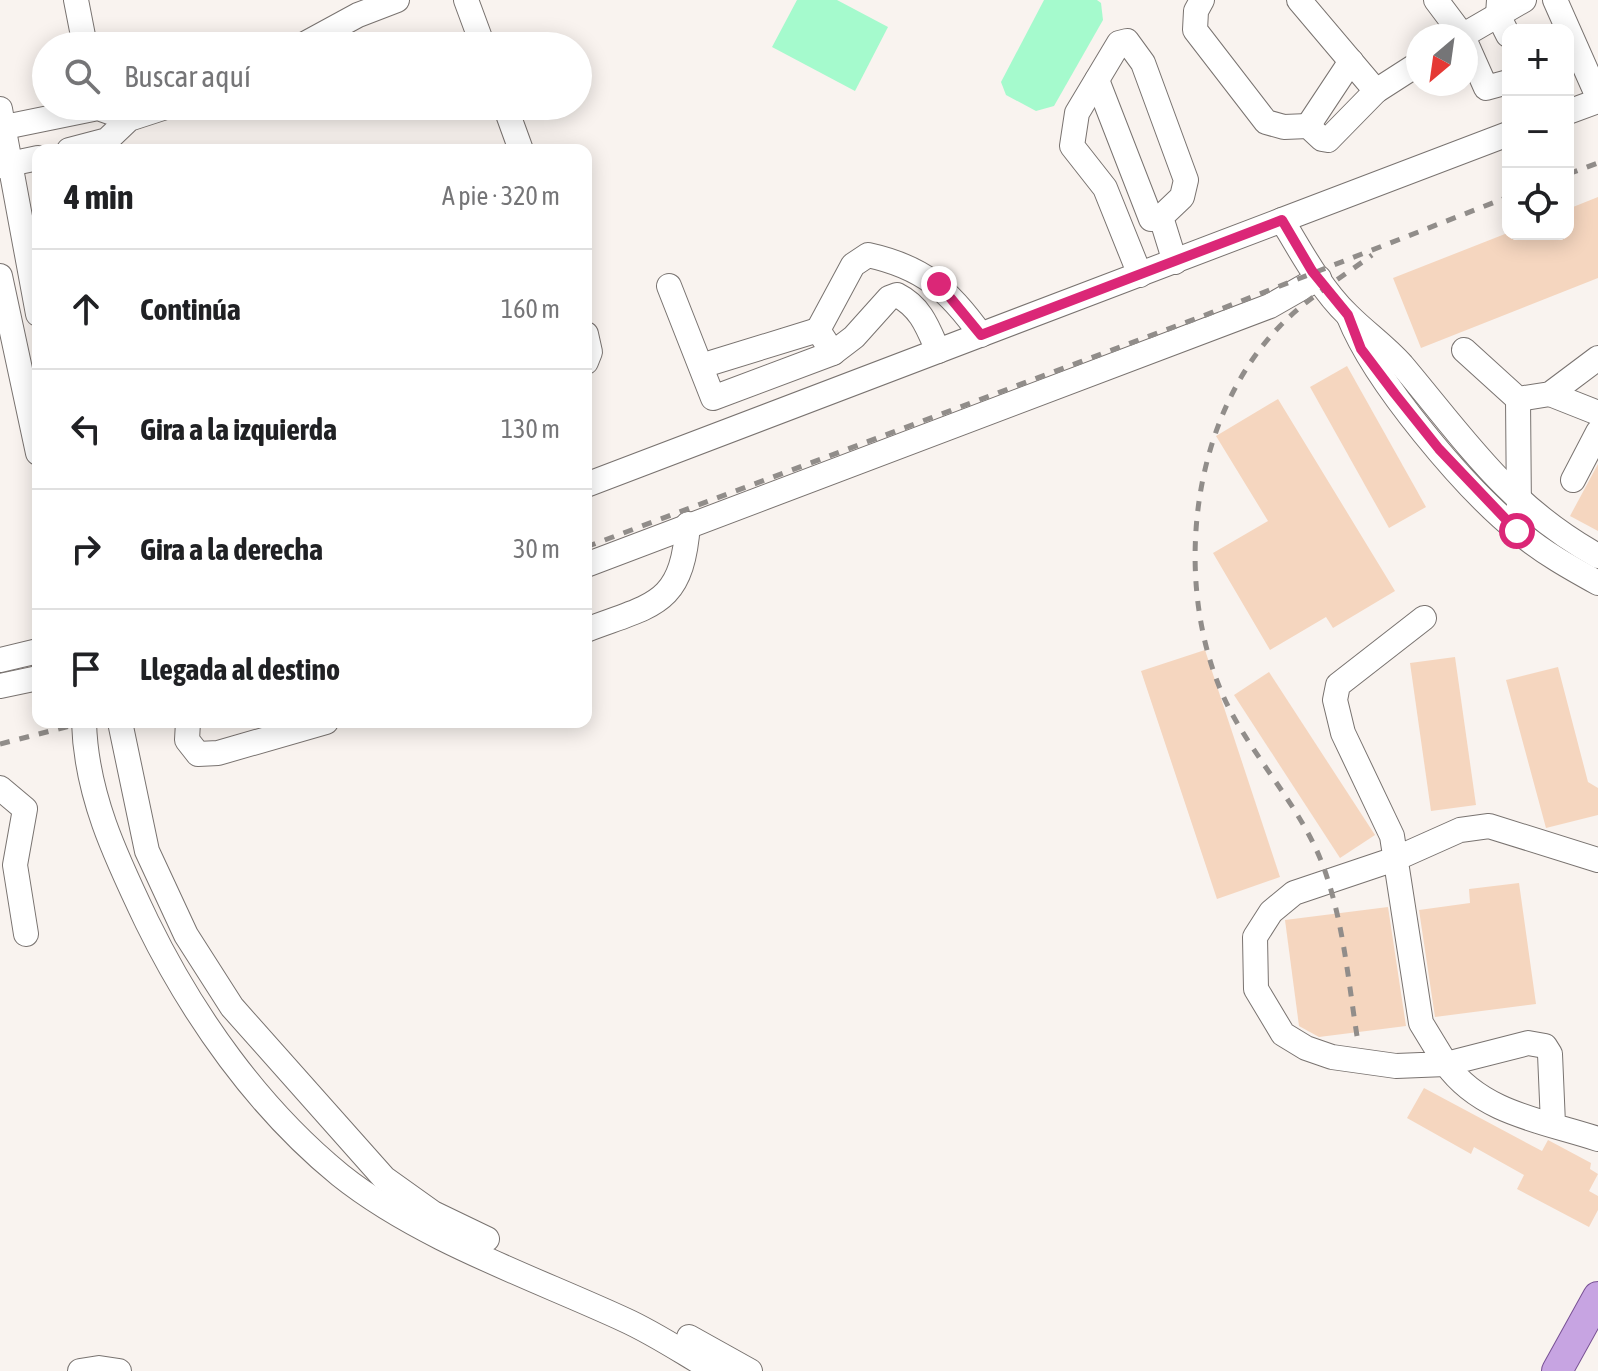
<!DOCTYPE html>
<html lang="es">
<meta charset="utf-8">
<style>
:root{--surface:#fff;--page:#f2f2f2;--text:#202124;--muted:#757577;--line:#e0e0e0}
body{margin:0;font-family:"Asap Condensed",sans-serif;background:var(--page);color:var(--text)}
.controls{position:absolute;right:24px;top:24px;display:grid;overflow:hidden;border-radius:16px;box-shadow:0 4px 20px #0003}
.controls button{width:72px;height:72px;display:grid;place-items:center;padding:0;border:0;border-bottom:2px solid var(--line);background:var(--surface);color:var(--text);font:40px sans-serif}
.compass{position:absolute;left:1406px;top:24px;width:72px;height:72px;border-radius:50%;background:var(--surface);box-shadow:0 4px 20px #0003;rotate:209deg}
.stop{position:absolute;width:24px;height:24px;margin:-18px;border:6px solid #db2777;border-radius:50%;background:#fff}
.stop.end{background:#db2777;border-color:#fff;box-shadow:0 2px 8px #0008}
.list{margin:0;padding:0;list-style:none}
h2{display:flex;justify-content:space-between;align-items:center;height:104px;margin:0;padding:0 32px;font-size:34px}
h2 small{font-size:26px;font-weight:400;color:var(--muted)}
.list li{display:grid;grid-template-columns:52px 1fr auto;gap:24px;align-items:center;box-sizing:border-box;height:120px;padding:0 32px;border-top:2px solid var(--line)}
.list b{display:block;font-size:30px;white-space:nowrap}
.list em{font-size:26px;font-style:normal;color:var(--muted)}
.icon{flex:none;width:44px;height:44px;fill:none;stroke:currentColor;stroke-width:2;stroke-linecap:round;stroke-linejoin:round}
.map{position:relative;flex:none;width:1598px;height:1371px;overflow:hidden}
.search{position:absolute;background:var(--surface);box-shadow:0 4px 20px #0003;left:32px;top:32px;width:560px;height:88px;display:flex;align-items:center;gap:20px;box-sizing:border-box;padding:0 28px;border-radius:44px;color:var(--muted);font-size:30px}
.panel{position:absolute;background:var(--surface);box-shadow:0 4px 20px #0003;left:32px;top:144px;width:560px;height:584px;border-radius:16px}
.map>svg:first-child{display:block}
</style>
<div class="map">
<svg width="1598" height="1371" viewBox="0 0 1598 1371">
<rect width="100%" height="100%" fill="#f9f3ef"/>
<g fill="#a5facd">
<path d="M 797,0 L 837,0 L 888,27 L 855,91 L 772,47 Z"/>
<path d="M 1044,0 L 1097,0 L 1101,3 L 1103,20 L 1054,106 L 1036,111 L 1006,95 L 1001,82 Z"/>
</g>
<g fill="#f5d6bf">
<path d="M 1598,197 L 1598,278 L 1421,348 L 1393,278 L 1505,234 L 1568,234 L 1568,209 Z"/>
<path d="M 1347,366 L 1426,507 L 1389,528 L 1310,387 Z"/>
<path d="M 1278,399 L 1395,591 L 1333,628 L 1326,617 L 1270,650 L 1213,553 L 1268,521 L 1216,436 Z"/>
<path d="M 1598,464 L 1598,531 L 1570,516 Z"/>
<path d="M 1205,650 L 1280,877 L 1217,899 L 1141,671 Z"/>
<path d="M 1455,657 L 1476,805 L 1431,811 L 1410,663 Z"/>
<path d="M 1558,667 L 1588,782 L 1598,788 L 1598,815 L 1546,828 L 1506,680 Z"/>
<path d="M 1269,672 L 1375,835 L 1340,858 L 1234,695 Z"/>
<path d="M 1519,883 L 1536,1004 L 1435,1017 L 1419,910 L 1470,903 L 1469,889 Z"/>
<path d="M 1388,907 L 1406,1026 L 1319,1037 L 1299,1026 L 1285,920 Z"/>
<path d="M 1424,1088 L 1542,1151 L 1548,1140 L 1591,1163 L 1590,1169 L 1598,1174 L 1589,1191 L 1598,1196 L 1598,1210 L 1589,1227 L 1517,1189 L 1524,1175 L 1474,1147 L 1471,1154 L 1407,1118 Z"/>
</g>
<g fill="none" stroke-linecap="round" stroke-linejoin="round">
<g stroke="#797370" stroke-width="26">
<g id="minor">
<path d="M 76,0 L 85,46"/>
<path d="M 466,0 L 483,46"/>
<path d="M 1202,0 L 1196,11 L 1195,30 L 1266,122 L 1284,127 L 1308,126 L 1322,139 L 1328,140 L 1376,91 L 1418,64"/>
<path d="M 1299,0 L 1376,91"/>
<path d="M 1436,0 L 1463,36"/>
<path d="M 1499,0 L 1498,15 L 1508,35"/>
<path d="M 1555,0 L 1598,97"/>
<path d="M 1462,36 L 1524,0"/>
<path d="M 1466,43 L 1486,88 L 1508,82"/>
<path d="M 301,46 L 358,15 L 397,0"/>
<path d="M 1097,80 L 1151,219"/>
<path d="M 505,106 L 521,150"/>
<path d="M 0,109 L 38,314"/>
<path d="M 1568,112 L 1598,101"/>
<path d="M 1308,126 L 1351,61"/>
<path d="M 0,128 L 98,108 L 129,119"/>
<path d="M 69,150 L 107,140 L 129,119 L 169,106"/>
<path d="M 0,166 L 38,158"/>
<path d="M 1282,220 L 1508,134"/>
<path d="M 1140,275 L 1105,188 L 1072,146 L 1077,113 L 1119,43 L 1127,41 L 1143,63 L 1186,180 L 1182,197 L 1161,217 L 1175,262"/>
<path d="M 0,276 L 38,453"/>
<path d="M 669,286 L 713,398 L 833,353"/>
<path d="M 1349,317 C 1375,382 1465,489 1520,533 C 1544,553 1571,568 1598,583"/>
<path d="M 586,334 L 590,352 L 586,362"/>
<path d="M 1464,350 L 1518,399 L 1550,394 L 1598,358"/>
<path d="M 938,351 C 928,328 921,307 897,295 L 889,298 L 854,337 L 833,353 L 818,330 L 853,265 L 868,255 C 923,267 949,290 981,335"/>
<path d="M 701,366 L 818,330"/>
<path d="M 1550,394 L 1598,413"/>
<path d="M 1518,399 L 1519,513"/>
<path d="M 1573,480 L 1598,432"/>
<path d="M 586,485 L 1282,220 C 1301,252 1321,289 1348,315 C 1366,333 1385,346 1402,365 C 1466,441 1508,506 1598,556"/>
<path d="M 586,565 L 1270,306 L 1319,278"/>
<path d="M 1424,618 L 1338,685 L 1335,700 L 1343,733 L 1392,836 L 1421,1023 L 1446,1064 L 1396,1066 L 1332,1057 L 1306,1048 L 1283,1034 L 1256,989 L 1255,937 L 1271,912 L 1294,893 L 1395,859 L 1460,830 L 1489,826 L 1598,860"/>
<path d="M 586,630 C 654,604 682,606 688,524"/>
<path d="M 0,660 L 38,651"/>
<path d="M 0,686 L 38,678"/>
<path d="M 84,722 C 86,795 116,857 147,922 C 193,1016 258,1108 340,1175 C 420,1239 532,1277 625,1320 C 656,1334 685,1354 715,1371"/>
<path d="M 120,722 L 147,851 L 186,935 L 232,1007 L 384,1178 L 433,1213 L 487,1239"/>
<path d="M 188,722 L 187,740 L 198,754 L 218,753 L 326,722"/>
<path d="M 0,788 L 25,809 L 15,865 L 26,934"/>
<path d="M 1553,1124 L 1550,1054 L 1545,1046 L 1528,1043 L 1446,1064 C 1482,1114 1544,1121 1598,1139"/>
<path d="M 689,1337 L 750,1371"/>
<path d="M 80,1371 L 99,1368 L 119,1371"/>
</g>
</g>
<g stroke="#785194" stroke-width="32">
<path id="major" d="M 1557,1371 L 1598,1297"/>
</g>
<use href="#minor" stroke="#fff" stroke-width="24"/>
<use href="#major" stroke="#c7a4e2" stroke-width="30"/>
<g stroke="#918d8a" stroke-width="5" stroke-dasharray="10 10" stroke-linecap="butt">
<path d="M 1568,174 L 1598,163"/>
<path d="M 586,547 L 1203,316 L 1508,197"/>
<path d="M 0,744 L 85,722"/>
<path d="M 1357,1036 C 1348,979 1343,918 1322,863 C 1301,809 1259,764 1231,712 C 1170,596 1187,421 1280,326 C 1307,298 1341,278 1372,255"/>
</g>
</g>
<g fill="none" stroke-linecap="round" stroke-linejoin="round">
<path stroke="#db2777" stroke-width="10" d="M 939,284 L 981,335 L 1282,220 L 1312,271 L 1348,315 L 1361,349 L 1395,394 L 1439,449 L 1517,531"/>
</g>
</svg>
<div class="controls">
<button>+</button>
<button>−</button>
<button><svg class="icon" aria-label="locate" viewBox="0 0 24 24"><circle cx="12" cy="12" r="6"/><path d="M12 2v4M12 18v4M2 12h4M18 12h4"/></svg></button>
</div>
<svg class="compass" viewBox="-18 -18 36 36"><path d="M0-13l5 13h-10z" fill="#e53935"/><path d="M0 13l5-13h-10z" fill="#757577"/></svg>
<div class="stop" style="left:1517px;top:531px"></div>
<div class="stop end" style="left:939px;top:284px"></div>
<div class="search"><svg class="icon" aria-label="search" viewBox="0 0 24 24"><circle cx="10" cy="10" r="6"/><path d="M15 15l6 6"/></svg>Buscar aquí</div>
<section class="panel">
<h2>4 min<small>A pie · 320 m</small></h2>
<ul class="list">
<li><svg class="icon" aria-label="ahead" viewBox="0 0 24 24"><path d="M12 20V5M6 11l6-6 6 6"/></svg><div><b>Continúa</b></div><em>160 m</em></li>
<li><svg class="icon" aria-label="left" viewBox="0 0 24 24"><path d="M17 20v-9H6M10 6l-5 5 5 5"/></svg><div><b>Gira a la izquierda</b></div><em>130 m</em></li>
<li><svg class="icon" aria-label="right" viewBox="0 0 24 24"><path d="M7 20v-9h11M14 6l5 5-5 5"/></svg><div><b>Gira a la derecha</b></div><em>30 m</em></li>
<li><svg class="icon" aria-label="arrive" viewBox="0 0 24 24"><path d="M6 21V4h12l-3 4 3 4H6"/></svg><div><b>Llegada al destino</b></div></li>
</ul>
</section>
</div>
